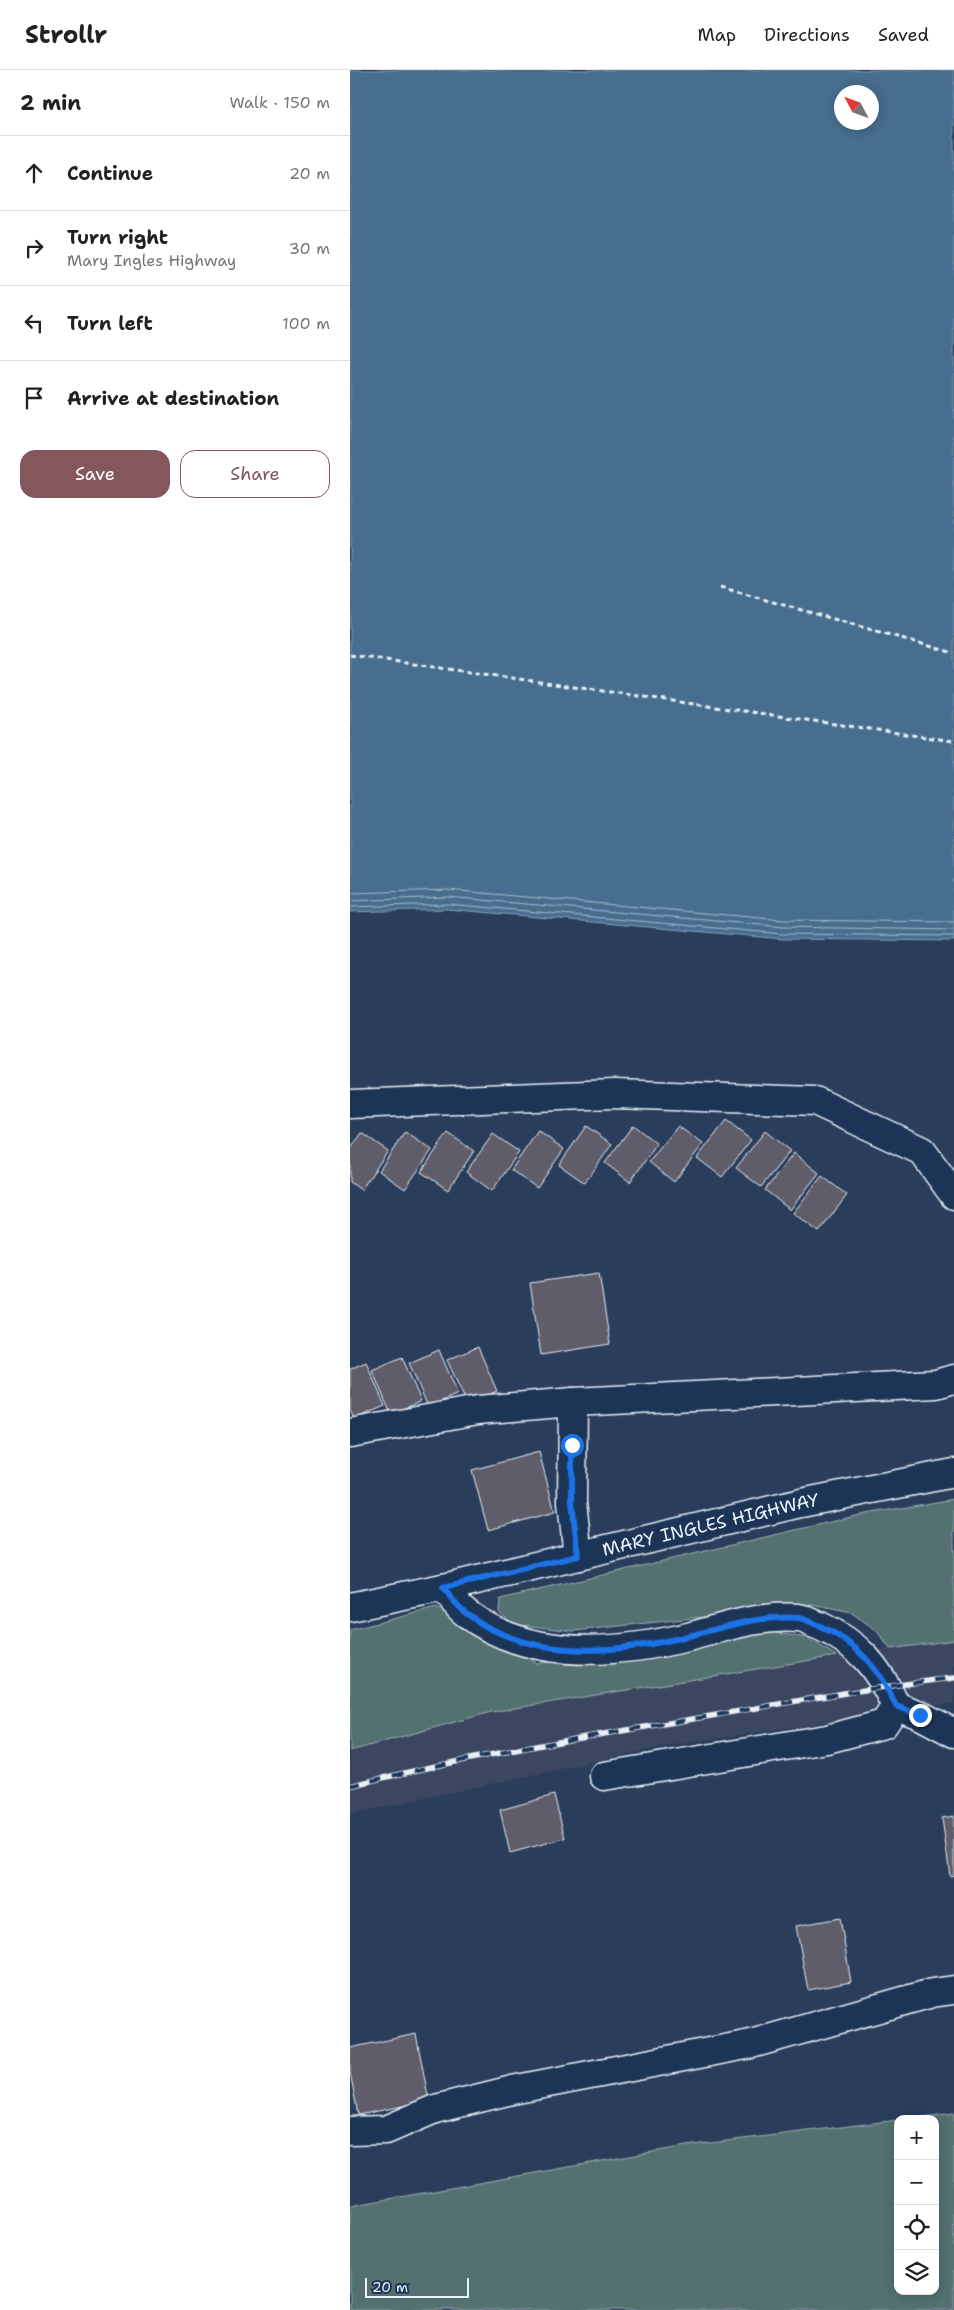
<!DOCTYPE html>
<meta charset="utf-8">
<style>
:root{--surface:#fff;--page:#f2f2f2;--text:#202124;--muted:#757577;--line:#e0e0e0;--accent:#84575d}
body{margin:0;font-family:"Shantell Sans",sans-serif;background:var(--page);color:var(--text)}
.controls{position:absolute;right:15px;bottom:15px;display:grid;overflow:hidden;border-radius:10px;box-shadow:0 2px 12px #0003}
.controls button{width:45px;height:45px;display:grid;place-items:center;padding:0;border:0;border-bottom:1px solid var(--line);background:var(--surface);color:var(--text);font:25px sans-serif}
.compass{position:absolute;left:484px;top:15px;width:45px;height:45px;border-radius:50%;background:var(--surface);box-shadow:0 2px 12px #0003;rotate:311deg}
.scale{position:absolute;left:15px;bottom:12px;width:104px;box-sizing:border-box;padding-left:5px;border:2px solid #e8f1f8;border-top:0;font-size:14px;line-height:18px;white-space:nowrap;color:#e8f1f8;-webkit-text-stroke:4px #1d3557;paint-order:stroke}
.stop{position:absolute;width:15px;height:15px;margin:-11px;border:4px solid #1a73e8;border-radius:50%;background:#fff}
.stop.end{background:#1a73e8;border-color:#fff;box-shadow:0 1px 5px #0008}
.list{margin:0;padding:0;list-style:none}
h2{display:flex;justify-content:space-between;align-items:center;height:65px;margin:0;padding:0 20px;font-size:21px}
h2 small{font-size:16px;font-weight:400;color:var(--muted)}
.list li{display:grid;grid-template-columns:32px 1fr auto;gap:15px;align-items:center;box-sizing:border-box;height:75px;padding:0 20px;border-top:1px solid var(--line)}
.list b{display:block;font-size:19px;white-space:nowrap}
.list p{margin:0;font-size:16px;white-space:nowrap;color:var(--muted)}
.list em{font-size:16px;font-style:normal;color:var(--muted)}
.actions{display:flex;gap:10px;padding:15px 20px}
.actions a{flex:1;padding:11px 0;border:1px solid var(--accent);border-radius:15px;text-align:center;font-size:18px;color:var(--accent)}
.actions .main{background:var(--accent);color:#fff}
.icon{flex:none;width:28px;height:28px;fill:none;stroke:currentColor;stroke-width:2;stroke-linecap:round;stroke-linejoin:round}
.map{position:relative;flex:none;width:604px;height:2240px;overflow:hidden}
header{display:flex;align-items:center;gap:30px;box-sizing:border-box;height:70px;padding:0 25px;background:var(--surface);border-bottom:1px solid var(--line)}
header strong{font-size:24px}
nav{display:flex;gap:28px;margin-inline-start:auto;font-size:18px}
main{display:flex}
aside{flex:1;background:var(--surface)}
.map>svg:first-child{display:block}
</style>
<header>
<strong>Strollr</strong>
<nav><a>Map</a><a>Directions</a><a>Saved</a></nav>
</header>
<main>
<aside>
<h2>2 min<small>Walk · 150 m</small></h2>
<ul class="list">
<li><svg class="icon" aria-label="ahead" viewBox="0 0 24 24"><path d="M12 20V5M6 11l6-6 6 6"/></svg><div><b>Continue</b></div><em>20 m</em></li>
<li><svg class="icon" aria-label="right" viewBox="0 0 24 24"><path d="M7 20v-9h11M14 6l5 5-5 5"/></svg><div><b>Turn right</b><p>Mary Ingles Highway</p></div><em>30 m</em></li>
<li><svg class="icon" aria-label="left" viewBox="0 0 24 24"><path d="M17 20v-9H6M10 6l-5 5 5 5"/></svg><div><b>Turn left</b></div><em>100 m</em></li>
<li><svg class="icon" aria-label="arrive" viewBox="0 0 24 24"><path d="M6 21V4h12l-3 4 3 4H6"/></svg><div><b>Arrive at destination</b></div></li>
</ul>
<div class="actions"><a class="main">Save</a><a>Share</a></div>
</aside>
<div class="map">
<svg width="604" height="2240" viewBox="0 0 604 2240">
<rect width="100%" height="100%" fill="#2a3d5b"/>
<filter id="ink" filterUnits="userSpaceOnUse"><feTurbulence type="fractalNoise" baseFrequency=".02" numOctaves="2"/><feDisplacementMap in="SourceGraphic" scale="10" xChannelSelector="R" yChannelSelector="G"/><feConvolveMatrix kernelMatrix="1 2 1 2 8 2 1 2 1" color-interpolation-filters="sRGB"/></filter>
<g filter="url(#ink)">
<path fill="#3a4760" d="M 604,1570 L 604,1633 L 317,1676 L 0,1744 L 0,1681 L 141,1642 L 487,1586 Z"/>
<g fill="#527170" stroke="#9db1b4">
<path d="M 604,1429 L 604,1570 L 540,1579 L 526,1560 L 502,1543 L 462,1535 L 224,1561 L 163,1554 L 149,1542 L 150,1529 L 510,1445 Z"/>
<path d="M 86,1538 L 187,1593 L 278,1588 L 408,1560 L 457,1568 L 487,1586 L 141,1642 L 0,1681 L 0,1560 Z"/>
<path d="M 604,2043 L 604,2240 L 0,2240 L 0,2136 L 336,2076 L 548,2050 L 548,2221 L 585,2221 L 585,2049 L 556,2049 Z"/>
</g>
<path fill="#466e8e" stroke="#87a2b8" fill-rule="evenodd" d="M 0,0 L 604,0 L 604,871 L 433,869 L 97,839 L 0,842 ZM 492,22 L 522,22 L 522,52 L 492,52 Z"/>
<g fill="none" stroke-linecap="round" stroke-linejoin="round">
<g stroke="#a7bdce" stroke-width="1">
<path d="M 0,823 L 98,820 L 433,850 L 604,852"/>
<path d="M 0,831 L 98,827 L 433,857 L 604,860"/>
<path d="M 0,837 L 98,834 L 433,864 L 604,866"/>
</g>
</g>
<g fill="#605d6b" stroke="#e8f1f8">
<path d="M 376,1051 L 401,1070 L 372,1107 L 347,1088 Z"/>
<path d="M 283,1055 L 307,1074 L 280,1112 L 255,1093 Z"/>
<path d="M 236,1056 L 262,1074 L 235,1113 L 209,1095 Z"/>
<path d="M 328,1056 L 353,1074 L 324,1112 L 299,1092 Z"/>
<path d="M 188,1061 L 214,1079 L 187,1118 L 161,1100 Z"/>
<path d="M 415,1061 L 440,1081 L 411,1117 L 386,1098 Z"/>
<path d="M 55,1062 L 82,1080 L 55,1119 L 29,1101 Z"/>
<path d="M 12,1063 L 38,1081 L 11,1120 L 0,1112 L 0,1080 Z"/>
<path d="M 98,1063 L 124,1081 L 98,1120 L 71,1102 Z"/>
<path d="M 143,1064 L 169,1082 L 142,1121 L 116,1102 Z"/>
<path d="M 444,1083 L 469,1103 L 440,1140 L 415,1120 Z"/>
<path d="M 472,1106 L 497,1125 L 469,1162 L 443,1143 Z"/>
<path d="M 249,1203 L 260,1274 L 191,1285 L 180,1213 Z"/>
<path d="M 128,1277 L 147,1321 L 117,1334 L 97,1290 Z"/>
<path d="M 89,1280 L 108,1324 L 78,1337 L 59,1293 Z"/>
<path d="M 52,1287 L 71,1331 L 41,1344 L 22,1300 Z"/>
<path d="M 16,1292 L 35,1336 L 4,1349 L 0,1340 L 0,1299 Z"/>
<path d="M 189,1382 L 205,1442 L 138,1460 L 122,1400 Z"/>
<path d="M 204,1725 L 215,1768 L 160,1783 L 150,1740 Z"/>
<path d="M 604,1746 L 604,1805 L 600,1806 L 592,1748 Z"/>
<path d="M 490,1848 L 501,1912 L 458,1920 L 446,1856 Z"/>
<path d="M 66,1964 L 79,2031 L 8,2045 L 0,2002 L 0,1978 Z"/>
</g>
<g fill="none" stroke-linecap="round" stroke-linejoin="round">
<g stroke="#e8f1f8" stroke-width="31">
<g id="minor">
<path d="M 0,1034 L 265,1024 L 465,1031 L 572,1081 L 604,1125"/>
<path d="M 223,1332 L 222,1432 L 228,1486"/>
<path d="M 0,1363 L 128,1340 L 223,1332 L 586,1314 L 604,1309"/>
<path d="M 93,1518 C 100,1526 107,1536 116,1543 C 178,1591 266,1584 338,1567 C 376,1557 409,1545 449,1548 C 456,1549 463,1554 470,1556 C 509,1574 528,1597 546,1636"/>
<path id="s1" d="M 0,1537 L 93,1518 L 451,1433 L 604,1403"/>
<path d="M 254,1706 L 477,1669 L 534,1654 L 546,1636 L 570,1645 L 604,1663"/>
<path d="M 0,2061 L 36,2060 L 85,2039 L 162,2020 L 401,1974 L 582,1923 L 604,1920"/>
</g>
</g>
<g stroke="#e8f1f8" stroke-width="3" stroke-dasharray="5 4" stroke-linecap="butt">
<path d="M 370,517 L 604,583"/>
<path d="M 0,585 L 604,671"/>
</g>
<use href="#minor" stroke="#1d3557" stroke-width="28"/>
<g stroke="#e8f1f8" stroke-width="5.5">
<path id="rail" d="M 0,1716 C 119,1686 240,1666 361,1646 C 442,1632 522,1617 604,1608"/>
</g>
<use href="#rail" stroke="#1d3557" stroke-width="4" stroke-dasharray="11" stroke-linecap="butt"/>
</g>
</g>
<g fill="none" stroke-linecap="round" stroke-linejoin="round" filter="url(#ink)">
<path stroke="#1a73e8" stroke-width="6" d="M 222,1375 L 222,1432 L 228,1486 L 93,1518 C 100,1526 108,1537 116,1543 C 178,1591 266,1584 338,1566 C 376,1557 409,1545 449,1548 C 456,1549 463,1554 470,1556 C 509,1574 528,1598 546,1636 L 570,1645"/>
</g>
<g text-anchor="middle" stroke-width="4" stroke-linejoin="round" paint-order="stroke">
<g font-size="18" fill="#e8f1f8" stroke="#1d3557">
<text dy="6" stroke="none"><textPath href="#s1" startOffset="370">MARY INGLES HIGHWAY</textPath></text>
</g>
</g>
</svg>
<div class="controls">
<button>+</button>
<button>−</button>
<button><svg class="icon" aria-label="locate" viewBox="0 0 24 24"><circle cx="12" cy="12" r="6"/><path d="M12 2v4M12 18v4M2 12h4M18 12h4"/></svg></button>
<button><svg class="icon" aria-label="layers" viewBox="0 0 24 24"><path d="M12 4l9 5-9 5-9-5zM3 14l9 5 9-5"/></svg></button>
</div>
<svg class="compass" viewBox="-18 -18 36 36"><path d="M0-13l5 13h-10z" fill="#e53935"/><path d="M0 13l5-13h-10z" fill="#757577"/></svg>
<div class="scale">20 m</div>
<div class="stop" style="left:222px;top:1375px"></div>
<div class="stop end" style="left:570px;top:1645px"></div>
</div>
</main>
